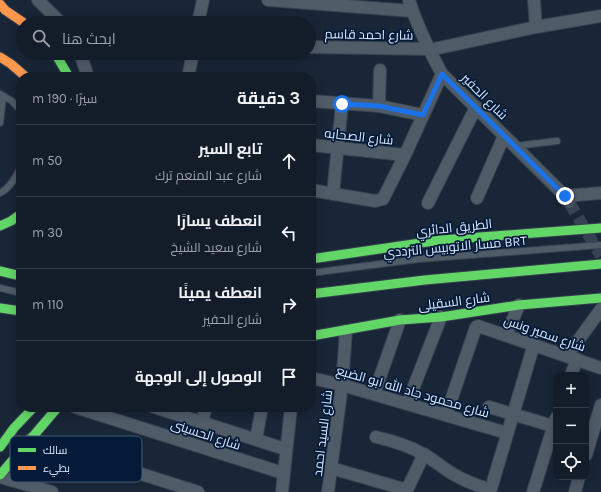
<!DOCTYPE html>
<html lang="ar">
<meta charset="utf-8">
<style>
:root{--surface:#131c29;--page:#1c2531;--text:#f1f3f6;--muted:#9da1a8;--line:#323a46}
body{margin:0;font-family:Karla,Cairo,sans-serif;background:var(--page);color:var(--text);direction:rtl}
.controls{position:absolute;right:12px;bottom:12px;display:grid;overflow:hidden;border-radius:8px;box-shadow:0 2px 10px #0003}
.controls button{width:36px;height:36px;display:grid;place-items:center;padding:0;border:0;border-bottom:1px solid var(--line);background:var(--surface);color:var(--text);font:20px sans-serif}
.stop{position:absolute;width:12px;height:12px;margin:-9px;border:3px solid #1a73e8;border-radius:50%;background:#fff}
.stop.end{background:#1a73e8;border-color:#fff;box-shadow:0 1px 4px #0008}
.list{margin:0;padding:0;list-style:none}
h2{display:flex;justify-content:space-between;align-items:center;height:52px;margin:0;padding:0 16px;font-size:17px}
h2 small{font-size:13px;font-weight:400;color:var(--muted)}
.list li{display:grid;grid-template-columns:26px 1fr auto;gap:12px;align-items:center;box-sizing:border-box;height:72px;padding:0 16px;border-top:1px solid var(--line)}
.list b{display:block;font-size:15px;white-space:nowrap}
.list p{margin:0;font-size:13px;white-space:nowrap;color:var(--muted)}
.list em{font-size:13px;font-style:normal;color:var(--muted)}
.icon{flex:none;width:22px;height:22px;fill:none;stroke:currentColor;stroke-width:2;stroke-linecap:round;stroke-linejoin:round}
.map{position:relative;flex:none;width:601px;height:492px;overflow:hidden;direction:ltr}
.search{position:absolute;background:var(--surface);box-shadow:0 2px 10px #0003;left:16px;top:16px;width:300px;height:44px;display:flex;align-items:center;gap:10px;box-sizing:border-box;padding:0 14px;border-radius:22px;color:var(--muted);font-size:15px}
.panel{position:absolute;background:var(--surface);box-shadow:0 2px 10px #0003;left:16px;top:72px;width:300px;height:340px;border-radius:16px;direction:rtl}
.map>svg:first-child{display:block}
</style>
<div class="map">
<svg width="601" height="492" viewBox="0 0 601 492">
<rect width="100%" height="100%" fill="#192637"/>
<g fill="none" stroke-linecap="round" stroke-linejoin="round">
<path stroke="#364355" stroke-width="12" stroke-dasharray="12 6" stroke-linecap="butt" d="M 569,202 L 601,256"/>
<g stroke="#36404f" stroke-width="8">
<g id="lane">
<path d="M 0,94 L 12,101 L 21,111"/>
<path d="M 0,123 L 3,96"/>
<path d="M 515,146 L 557,141"/>
<path d="M 0,193 C 10,188 16,177 21,167"/>
<path d="M 311,273 L 419,259 L 601,245"/>
<path d="M 0,288 L 21,293"/>
</g>
</g>
<g stroke="#36404f" stroke-width="14">
<g id="street">
<path d="M 38,0 L 61,23"/>
<path d="M 268,0 L 412,11"/>
<path d="M 409,0 C 417,26 429,50 442,74 L 565,196 L 569,202"/>
<path d="M 534,0 L 536,27"/>
<path d="M 198,23 L 203,0"/>
<path d="M 309,47 L 428,49"/>
<path d="M 429,50 L 536,27 L 601,16"/>
<path d="M 80,53 L 88,77"/>
<path d="M 188,77 L 193,53"/>
<path d="M 311,101 L 379,106 L 423,115"/>
<path d="M 379,106 L 380,70"/>
<path d="M 311,145 L 405,155"/>
<path d="M 311,190 L 375,201 L 383,199 L 405,155 L 442,74"/>
<path d="M 333,194 L 342,104"/>
<path d="M 565,196 L 601,193"/>
<path d="M 477,198 L 504,136"/>
<path d="M 428,203 L 476,107"/>
<path d="M 506,335 L 519,305"/>
<path d="M 567,356 L 601,309"/>
<path d="M 571,375 L 577,359"/>
<path d="M 311,378 L 342,385 L 507,433"/>
<path d="M 374,394 L 400,320"/>
<path d="M 407,404 L 441,317"/>
<path d="M 75,407 L 283,473"/>
<path d="M 154,407 L 285,449"/>
<path d="M 489,407 L 553,426"/>
<path d="M 446,415 L 476,327 L 478,326 L 601,368"/>
<path d="M 202,422 L 206,407"/>
<path d="M 376,437 C 394,441 410,446 425,455 C 435,461 443,468 453,474 C 465,481 477,486 490,489"/>
<path d="M 31,439 L 198,492"/>
<path d="M 256,439 L 262,407"/>
<path d="M 586,455 L 601,405"/>
<path d="M 331,468 L 407,490"/>
<path d="M 0,477 L 52,492"/>
<path d="M 282,492 L 291,407"/>
<path d="M 328,492 L 342,385 L 346,331"/>
<path d="M 406,492 L 424,454"/>
<path d="M 490,492 L 534,344"/>
<path d="M 533,492 L 556,418"/>
<path d="M 575,492 L 579,477"/>
</g>
</g>
<g stroke="#36404f" stroke-width="11">
<g id="fast">
<path d="M 55,53 L 69,77"/>
<path d="M 0,226 L 11,221 L 21,214"/>
<path d="M 311,259 L 441,240 L 601,228"/>
<path d="M 0,271 L 21,276"/>
<path d="M 311,294 L 425,280 L 601,264"/>
<path d="M 0,308 L 21,311"/>
<path d="M 311,336 L 400,320 L 441,317 L 519,305 L 601,298"/>
<path d="M 0,447 L 14,428 L 34,407"/>
<path d="M 0,475 L 58,407"/>
</g>
</g>
<g stroke="#36404f" stroke-width="11">
<g id="slow">
<path d="M 0,4 L 5,10 L 24,23"/>
<path d="M 0,57 L 11,64 L 26,77"/>
</g>
</g>
<use href="#lane" stroke="#505b68" stroke-width="6"/>
<use href="#street" stroke="#505b68" stroke-width="12"/>
<use href="#fast" stroke="#63d668" stroke-width="9"/>
<use href="#slow" stroke="#ff974d" stroke-width="9"/>
</g>
<g fill="none" stroke-linecap="round" stroke-linejoin="round">
<path stroke="#1a73e8" stroke-width="5" d="M 342,104 L 379,106 L 423,115 L 442,74 L 565,196"/>
</g>
<g text-anchor="middle" stroke-width="3.5" stroke-linejoin="round" paint-order="stroke">
<g font-size="13" fill="#dbeaff" stroke="#031b39">
<text transform="translate(369 34) rotate(1)" y="5">شارع احمد قاسم</text>
<text transform="translate(485 96) rotate(45)" y="5">شارع الحفير</text>
<text transform="translate(359 136) rotate(6)" y="5">شارع الصحابه</text>
<text transform="translate(454 227) rotate(-6)" y="5">الطريق الدائري</text>
<text transform="translate(455 246) rotate(-5)" y="5">مسار الاتوبيس الترددي BRT</text>
<text transform="translate(454 301) rotate(-7)" y="5">شارع السقيلى</text>
<text transform="translate(545 333) rotate(19)" y="5">شارع سمير ونس</text>
<text transform="translate(413 391) rotate(16)" y="5">شارع محمود جاد الله ابو الضبع</text>
<text transform="translate(322 433) rotate(-83)" y="5">شارع السيد احمد</text>
<text transform="translate(206 434) rotate(18)" y="5">شارع الحسينى</text>
</g>
</g>
<rect x="10" y="436" width="132" height="46" rx="6" fill="#031b39" stroke="#445974" stroke-width="1"/>
<rect x="18" y="448" width="18" height="4" fill="#63d668"/>
<rect x="18" y="466" width="18" height="4" fill="#ff974d"/>
<g font-size="11" fill="#dbeaff">
<text x="43" y="454">سالك</text>
<text x="43" y="472">بطيء</text>
</g>
</svg>
<div class="controls">
<button>+</button>
<button>−</button>
<button><svg class="icon" aria-label="locate" viewBox="0 0 24 24"><circle cx="12" cy="12" r="6"/><path d="M12 2v4M12 18v4M2 12h4M18 12h4"/></svg></button>
</div>
<div class="stop" style="left:342px;top:104px"></div>
<div class="stop end" style="left:565px;top:196px"></div>
<div class="search"><svg class="icon" aria-label="search" viewBox="0 0 24 24"><circle cx="10" cy="10" r="6"/><path d="M15 15l6 6"/></svg>ابحث هنا</div>
<section class="panel">
<h2>3 دقيقة<small>سيرًا · 190 m</small></h2>
<ul class="list">
<li><svg class="icon" aria-label="ahead" viewBox="0 0 24 24"><path d="M12 20V5M6 11l6-6 6 6"/></svg><div><b>تابع السير</b><p>شارع عبد المنعم ترك</p></div><em>50 m</em></li>
<li><svg class="icon" aria-label="left" viewBox="0 0 24 24"><path d="M17 20v-9H6M10 6l-5 5 5 5"/></svg><div><b>انعطف يسارًا</b><p>شارع سعيد الشيخ</p></div><em>30 m</em></li>
<li><svg class="icon" aria-label="right" viewBox="0 0 24 24"><path d="M7 20v-9h11M14 6l5 5-5 5"/></svg><div><b>انعطف يمينًا</b><p>شارع الحفير</p></div><em>110 m</em></li>
<li><svg class="icon" aria-label="arrive" viewBox="0 0 24 24"><path d="M6 21V4h12l-3 4 3 4H6"/></svg><div><b>الوصول إلى الوجهة</b></div></li>
</ul>
</section>
</div>
